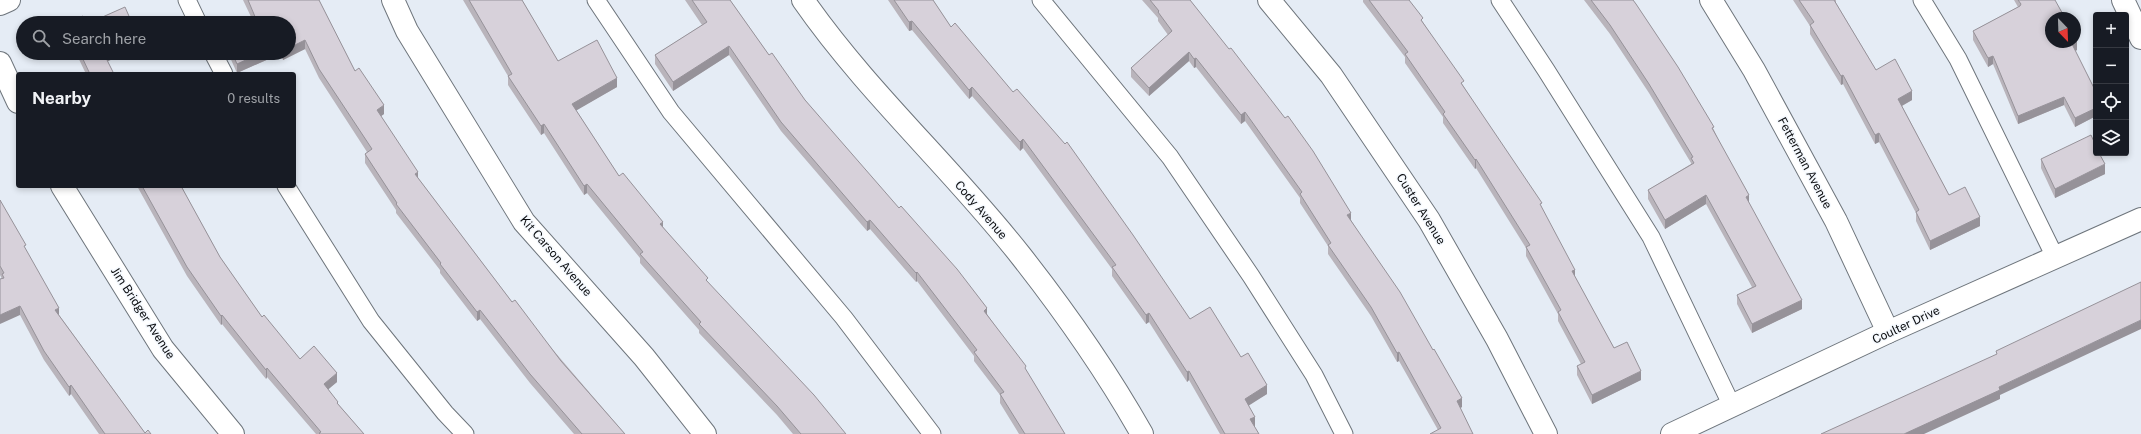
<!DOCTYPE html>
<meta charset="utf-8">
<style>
:root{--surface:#171b24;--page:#242831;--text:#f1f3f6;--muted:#9ea1a6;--line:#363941}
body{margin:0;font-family:"Public Sans",sans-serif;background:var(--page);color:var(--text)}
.controls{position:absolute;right:12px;top:12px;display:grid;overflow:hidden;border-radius:4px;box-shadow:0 2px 6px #0003}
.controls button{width:36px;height:36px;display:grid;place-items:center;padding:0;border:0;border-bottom:1px solid var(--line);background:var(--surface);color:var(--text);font:20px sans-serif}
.compass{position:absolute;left:2045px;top:12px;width:36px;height:36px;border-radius:50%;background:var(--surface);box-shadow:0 2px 6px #0003;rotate:157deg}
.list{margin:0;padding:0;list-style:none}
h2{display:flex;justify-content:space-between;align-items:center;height:52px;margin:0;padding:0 16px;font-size:17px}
h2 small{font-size:13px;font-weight:400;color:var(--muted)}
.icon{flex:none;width:22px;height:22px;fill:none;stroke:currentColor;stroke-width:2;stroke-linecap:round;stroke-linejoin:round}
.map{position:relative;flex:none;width:2141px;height:434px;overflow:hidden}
.search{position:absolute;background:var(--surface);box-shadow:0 2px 6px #0003;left:16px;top:16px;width:280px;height:44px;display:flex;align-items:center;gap:10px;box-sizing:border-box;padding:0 14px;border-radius:22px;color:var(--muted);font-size:15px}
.panel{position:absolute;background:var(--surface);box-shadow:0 2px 6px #0003;left:16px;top:72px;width:280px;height:116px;border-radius:4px}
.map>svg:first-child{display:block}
</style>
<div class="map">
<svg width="2141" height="434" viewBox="0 0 2141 434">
<rect width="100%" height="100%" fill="#e5ecf5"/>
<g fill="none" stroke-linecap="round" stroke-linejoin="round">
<g stroke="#6e757c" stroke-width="19">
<g id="lane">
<path d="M 187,0 L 198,23"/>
<path d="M 596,0 L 671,112 L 844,318 L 932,434"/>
<path d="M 1041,0 L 1170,157 L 1251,276 L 1314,375 L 1344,434"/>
<path d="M 1500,0 L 1546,70 L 1651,237 L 1732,406"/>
<path d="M 1922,0 L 1958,59 L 2055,257"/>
<path d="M 213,53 L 224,74"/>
<path d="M 286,186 L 371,321 L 445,413 L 465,434"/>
</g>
</g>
<g stroke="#6e757c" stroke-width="24">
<g id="street">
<path d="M 393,0 L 407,31 L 524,222 L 644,357 L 705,434"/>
<path d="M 803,0 C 867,92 952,168 1021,256 C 1065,312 1107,372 1142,434"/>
<path d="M 1269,0 L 1331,75 L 1429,220 L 1497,339 L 1546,434"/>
<path d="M 1711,0 L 1754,70 L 1836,221 L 1888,332"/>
<path d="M 2123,0 L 2141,38"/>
<path d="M 0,4 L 9,0"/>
<path d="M 0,63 L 18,102"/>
<path d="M 62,186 L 163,349 L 233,434"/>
<path d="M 1672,434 L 1888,332 L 2141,219"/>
</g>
</g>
<use href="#lane" stroke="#fff" stroke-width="17"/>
<use href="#street" stroke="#fff" stroke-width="22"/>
</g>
<g fill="#b9b4bb">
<path d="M 243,0 L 319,0 L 355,71 L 384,114 L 381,116 L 418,178 L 512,302 L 625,434 L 574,434 L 530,383 L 480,319 L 477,321 L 440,273 L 440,270 L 396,213 L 396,210 L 365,163 L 365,154 L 367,152 L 319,78 L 305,49 L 283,60 L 280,54 L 237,73 L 228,53 L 289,53 L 253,21 Z"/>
<path d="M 463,0 L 522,0 L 558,61 L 617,87 L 576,110 L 619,176 L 663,227 L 708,283 L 846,434 L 793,434 L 777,415 L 699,333 L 699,330 L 640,263 L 640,258 L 587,193 L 584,195 L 544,133 L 541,135 L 508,85 L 508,76 Z"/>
<path d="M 685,0 L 730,0 L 769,55 L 805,100 L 987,314 L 1026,370 L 1065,434 L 1019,434 L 1000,403 L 1000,395 L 974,361 L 974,356 L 917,281 L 916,282 L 870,229 L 867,231 L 781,131 L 729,55 L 673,91 L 655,64 L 655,55 L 702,25 Z"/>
<path d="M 888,0 L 933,0 L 951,27 L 1190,319 L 1241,357 L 1267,394 L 1248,405 L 1255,426 L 1254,426 L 1259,434 L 1220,434 L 1189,380 L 1187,382 L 1149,322 L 1146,324 L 1112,276 L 1112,269 L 1023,148 L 1020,151 L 972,96 L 969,99 L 912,30 L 909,31 Z"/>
<path d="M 1142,0 L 1190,0 L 1351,220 L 1462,407 L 1460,408 L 1473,434 L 1438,430 L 1399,361 L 1397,362 L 1371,316 L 1328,254 L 1328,246 L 1300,203 L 1300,198 L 1245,121 L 1241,124 L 1196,67 L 1194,68 L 1189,61 L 1149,96 L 1131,77 L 1131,68 L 1168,35 L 1158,21 L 1158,18 Z"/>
<path d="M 1363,0 L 1409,0 L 1464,87 L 1542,209 L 1575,277 L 1614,348 L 1641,380 L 1592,404 L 1577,375 L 1577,366 L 1581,364 L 1558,321 L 1558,314 L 1526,256 L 1526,248 L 1476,168 L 1475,169 L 1443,123 L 1443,117 L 1405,63 L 1405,57 L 1363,2 Z"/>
<path d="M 1584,0 L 1633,0 L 1714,130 L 1749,204 L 1802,309 L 1752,333 L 1737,304 L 1737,295 L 1752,287 L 1706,204 L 1665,229 L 1648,199 L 1648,190 L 1691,164 L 1691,163 L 1649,93 L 1610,34 Z"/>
<path d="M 1793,0 L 1836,0 L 1836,3 L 1876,70 L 1912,100 L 1902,106 L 1949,195 L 1980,226 L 1930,250 L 1916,221 L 1916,213 L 1879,142 L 1875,144 L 1843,84 L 1841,85 L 1810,34 L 1810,26 Z"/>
<path d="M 2014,0 L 2055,0 L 2077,50 L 2075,51 L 2096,92 L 2096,116 L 2075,127 L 2064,105 L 2018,124 L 1993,64 L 1988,67 L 1973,40 L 1973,31 L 2018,7 Z"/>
<path d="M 76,53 L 126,53 L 107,61 L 114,74 L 86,74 Z"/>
<path d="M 2041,159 L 2105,174 L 2055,198 L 2041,168 Z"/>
<path d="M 137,186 L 181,186 L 220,257 L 262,317 L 300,359 L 337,382 L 328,389 L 338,404 L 364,434 L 316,434 L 267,377 L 266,379 L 222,324 L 221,325 L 187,276 Z"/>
<path d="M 0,200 L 59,315 L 145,433 L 151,434 L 99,434 L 71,394 L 69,396 L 44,360 L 20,315 L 0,275 Z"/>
</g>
<g fill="#969299">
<path d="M 912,21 L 912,30 L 909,31 L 909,22 Z"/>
<path d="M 305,40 L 305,49 L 283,60 L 283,53 L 289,53 L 289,48 Z"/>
<path d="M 2077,41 L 2077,50 L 2072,53 L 2072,44 Z"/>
<path d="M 729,46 L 729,55 L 673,91 L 673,82 Z"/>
<path d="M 1189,52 L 1189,61 L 1149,96 L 1149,88 Z"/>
<path d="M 105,53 L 126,53 L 104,63 L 104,54 Z"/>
<path d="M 261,53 L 280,53 L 280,54 L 237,73 L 237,64 Z"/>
<path d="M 1993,56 L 1993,64 L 1988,67 L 1988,58 Z"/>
<path d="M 1196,58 L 1196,67 L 1194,68 L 1194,59 Z"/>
<path d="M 1843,75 L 1843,84 L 1841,85 L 1841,76 Z"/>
<path d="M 617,78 L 617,87 L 572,113 L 572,104 Z"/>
<path d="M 972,87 L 972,96 L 969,99 L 969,90 Z"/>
<path d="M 1912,91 L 1912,100 L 1898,108 L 1898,99 Z"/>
<path d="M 2064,97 L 2064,105 L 2018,124 L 2018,116 Z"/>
<path d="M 384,105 L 384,114 L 377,119 L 377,110 Z"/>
<path d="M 2096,108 L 2096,116 L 2075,127 L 2075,118 Z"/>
<path d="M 1245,112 L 1245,121 L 1241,124 L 1241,115 Z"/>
<path d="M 544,124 L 544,133 L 541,135 L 541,126 Z"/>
<path d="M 1879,133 L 1879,142 L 1875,144 L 1875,135 Z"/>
<path d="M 1023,139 L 1023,148 L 1020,151 L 1020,142 Z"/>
<path d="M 1476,159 L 1476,168 L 1475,169 L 1475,160 Z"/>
<path d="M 2105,164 L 2105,174 L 2055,198 L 2055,189 Z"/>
<path d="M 418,172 L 418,181 L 415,174 Z"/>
<path d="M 587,184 L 587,193 L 584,195 L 584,186 Z"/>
<path d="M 1706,195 L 1706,204 L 1665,229 L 1665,220 Z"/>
<path d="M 1749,195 L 1749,204 L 1746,197 Z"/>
<path d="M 1351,213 L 1351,221 L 1347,215 Z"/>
<path d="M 1980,217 L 1980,226 L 1930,250 L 1930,241 Z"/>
<path d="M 870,220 L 870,229 L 867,231 L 867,222 Z"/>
<path d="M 663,222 L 663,231 L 660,224 Z"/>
<path d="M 1575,270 L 1575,279 L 1572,271 Z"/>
<path d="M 917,272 L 917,281 L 916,282 L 916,273 Z"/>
<path d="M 1802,300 L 1802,309 L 1752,333 L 1752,324 Z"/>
<path d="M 20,306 L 20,315 L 0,324 L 0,315 Z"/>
<path d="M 59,308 L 59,317 L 55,310 Z"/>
<path d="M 987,308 L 987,317 L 984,311 Z"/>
<path d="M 480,310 L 480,319 L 477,321 L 477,312 Z"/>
<path d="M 1149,313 L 1149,322 L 1146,324 L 1146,315 Z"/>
<path d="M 222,315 L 222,324 L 221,325 L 221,316 Z"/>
<path d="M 2141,320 L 2141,329 L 2000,395 L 2000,399 L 1924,434 L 1904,434 L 1999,387 Z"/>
<path d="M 1399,352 L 1399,361 L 1397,362 L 1397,353 Z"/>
<path d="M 267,368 L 267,377 L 266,379 L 266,370 Z"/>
<path d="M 1189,371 L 1189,380 L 1187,382 L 1187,372 Z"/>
<path d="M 1641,371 L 1641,380 L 1592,404 L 1592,395 Z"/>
<path d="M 337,373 L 337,382 L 324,393 L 324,384 Z"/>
<path d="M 71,385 L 71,394 L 69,396 L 69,387 Z"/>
<path d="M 1267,385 L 1267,394 L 1245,408 L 1245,399 Z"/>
<path d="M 1462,398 L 1462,407 L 1457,410 L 1457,401 Z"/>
<path d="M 1255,417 L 1255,426 L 1250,428 L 1250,419 Z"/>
</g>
<g fill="#d7d1da" stroke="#969299">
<path d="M 248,0 L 319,0 L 355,71 L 359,68 L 384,105 L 377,110 L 418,172 L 415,174 L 512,302 L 515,300 L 561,361 L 625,434 L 582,434 L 530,374 L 480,310 L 477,312 L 440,264 L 441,263 L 396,204 L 397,203 L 365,154 L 372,149 L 319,69 L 305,40 L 289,48 L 289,23 L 247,23 L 256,19 Z"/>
<path d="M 469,0 L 522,0 L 558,61 L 597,40 L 617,78 L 572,104 L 619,176 L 623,173 L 663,222 L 660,224 L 708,278 L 706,280 L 814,395 L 846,434 L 801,434 L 777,406 L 699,324 L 701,322 L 640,254 L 643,252 L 587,184 L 584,186 L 544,124 L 541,126 L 508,76 L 512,74 Z"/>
<path d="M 692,0 L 730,0 L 769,55 L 772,53 L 805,100 L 899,208 L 901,206 L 957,269 L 987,308 L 984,311 L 1026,366 L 1025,368 L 1065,434 L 1025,434 L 1000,394 L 1004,392 L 974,352 L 977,350 L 917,272 L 916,273 L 870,220 L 867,222 L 781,122 L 729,46 L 673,82 L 655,55 L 707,22 Z"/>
<path d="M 894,0 L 933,0 L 951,27 L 955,23 L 1013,92 L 1017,89 L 1065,144 L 1067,142 L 1133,235 L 1190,319 L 1210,307 L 1241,357 L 1248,353 L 1267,385 L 1245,399 L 1255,417 L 1250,419 L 1259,434 L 1225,434 L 1189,371 L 1187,372 L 1149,313 L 1146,315 L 1112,267 L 1116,265 L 1023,139 L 1020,142 L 972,87 L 969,90 L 912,21 L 909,22 Z"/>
<path d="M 1150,0 L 1190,0 L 1229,49 L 1231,48 L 1285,118 L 1288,116 L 1313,151 L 1351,213 L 1347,215 L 1400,292 L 1433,350 L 1434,349 L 1462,398 L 1457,401 L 1473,434 L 1430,434 L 1441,428 L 1399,352 L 1397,353 L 1371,307 L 1328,245 L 1331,243 L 1300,194 L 1302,192 L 1245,112 L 1241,115 L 1196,58 L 1194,59 L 1189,52 L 1149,88 L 1131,68 L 1172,31 L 1158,12 L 1159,11 Z"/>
<path d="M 1369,0 L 1409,0 L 1423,18 L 1421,20 L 1464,81 L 1461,83 L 1542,203 L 1540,204 L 1575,270 L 1572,271 L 1614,348 L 1627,342 L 1641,371 L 1592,395 L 1577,366 L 1585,362 L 1558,312 L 1561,310 L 1526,247 L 1530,245 L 1476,159 L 1475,160 L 1443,114 L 1445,112 L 1405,54 L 1408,52 Z"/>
<path d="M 1591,0 L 1633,0 L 1636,4 L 1678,67 L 1714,127 L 1712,128 L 1749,195 L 1746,197 L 1802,300 L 1752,324 L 1737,295 L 1756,286 L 1706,195 L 1665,220 L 1648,190 L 1694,163 L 1691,158 L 1693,157 L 1649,84 L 1610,25 Z"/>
<path d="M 1799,0 L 1834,0 L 1876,70 L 1895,59 L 1912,91 L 1898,99 L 1949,195 L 1965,187 L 1980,217 L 1930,241 L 1916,212 L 1919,210 L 1879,133 L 1875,135 L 1843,75 L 1841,76 L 1810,25 L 1814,22 Z"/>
<path d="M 2018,0 L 2055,0 L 2065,18 L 2051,18 L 2051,42 L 2075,42 L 2075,37 L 2077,41 L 2072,44 L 2096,92 L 2096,108 L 2075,118 L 2064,97 L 2018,116 L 1993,56 L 1988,58 L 1973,31 L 2020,6 L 2021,4 Z"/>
<path d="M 125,7 L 132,23 L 89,23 Z"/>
<path d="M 83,16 L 87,23 L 69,23 Z"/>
<path d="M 80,53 L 105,53 L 104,54 L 114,74 L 90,74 Z"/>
<path d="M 232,53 L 261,53 L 237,64 Z"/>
<path d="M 2091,135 L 2096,146 L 2096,153 L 2099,153 L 2105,164 L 2055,189 L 2041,159 Z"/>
<path d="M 142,186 L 181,186 L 220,257 L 262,317 L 264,315 L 300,359 L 314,346 L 337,373 L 324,384 L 338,402 L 337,403 L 364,434 L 320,434 L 319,433 L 321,432 L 267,368 L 266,370 L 222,315 L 221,316 L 187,267 Z"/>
<path d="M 0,200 L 26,245 L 24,246 L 59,308 L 55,310 L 145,433 L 148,430 L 151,434 L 105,434 L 71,385 L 69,387 L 44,351 L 20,306 L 0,315 L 0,279 L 4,278 L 2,274 L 4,273 L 0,266 Z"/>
<path d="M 2141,282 L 2141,320 L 1999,387 L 2000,390 L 1904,434 L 1821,434 L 1997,354 L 1996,351 Z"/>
</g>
<g text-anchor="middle" stroke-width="3" stroke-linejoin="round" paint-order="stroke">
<g font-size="12" fill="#0d0f12" stroke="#f5f9fe">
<text transform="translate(1805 163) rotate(62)" y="4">Fetterman Avenue</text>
<text transform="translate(1421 209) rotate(58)" y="4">Custer Avenue</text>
<text transform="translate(981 210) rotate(49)" y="4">Cody Avenue</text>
<text transform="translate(556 256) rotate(49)" y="4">Kit Carson Avenue</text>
<text transform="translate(143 313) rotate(57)" y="4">Jim Bridger Avenue</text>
<text transform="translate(1906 325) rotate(-25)" y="4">Coulter Drive</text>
</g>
</g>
</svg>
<div class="controls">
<button>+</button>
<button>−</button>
<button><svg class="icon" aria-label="locate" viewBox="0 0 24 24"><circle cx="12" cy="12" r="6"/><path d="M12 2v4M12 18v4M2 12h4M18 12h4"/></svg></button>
<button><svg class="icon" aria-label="layers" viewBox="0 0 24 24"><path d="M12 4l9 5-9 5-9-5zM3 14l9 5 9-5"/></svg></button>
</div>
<svg class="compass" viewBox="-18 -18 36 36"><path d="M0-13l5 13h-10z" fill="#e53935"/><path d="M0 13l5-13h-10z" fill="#9ea1a6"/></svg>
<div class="search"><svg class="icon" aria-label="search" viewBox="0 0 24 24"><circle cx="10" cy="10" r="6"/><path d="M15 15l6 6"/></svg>Search here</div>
<section class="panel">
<h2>Nearby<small>0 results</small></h2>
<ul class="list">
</ul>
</section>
</div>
